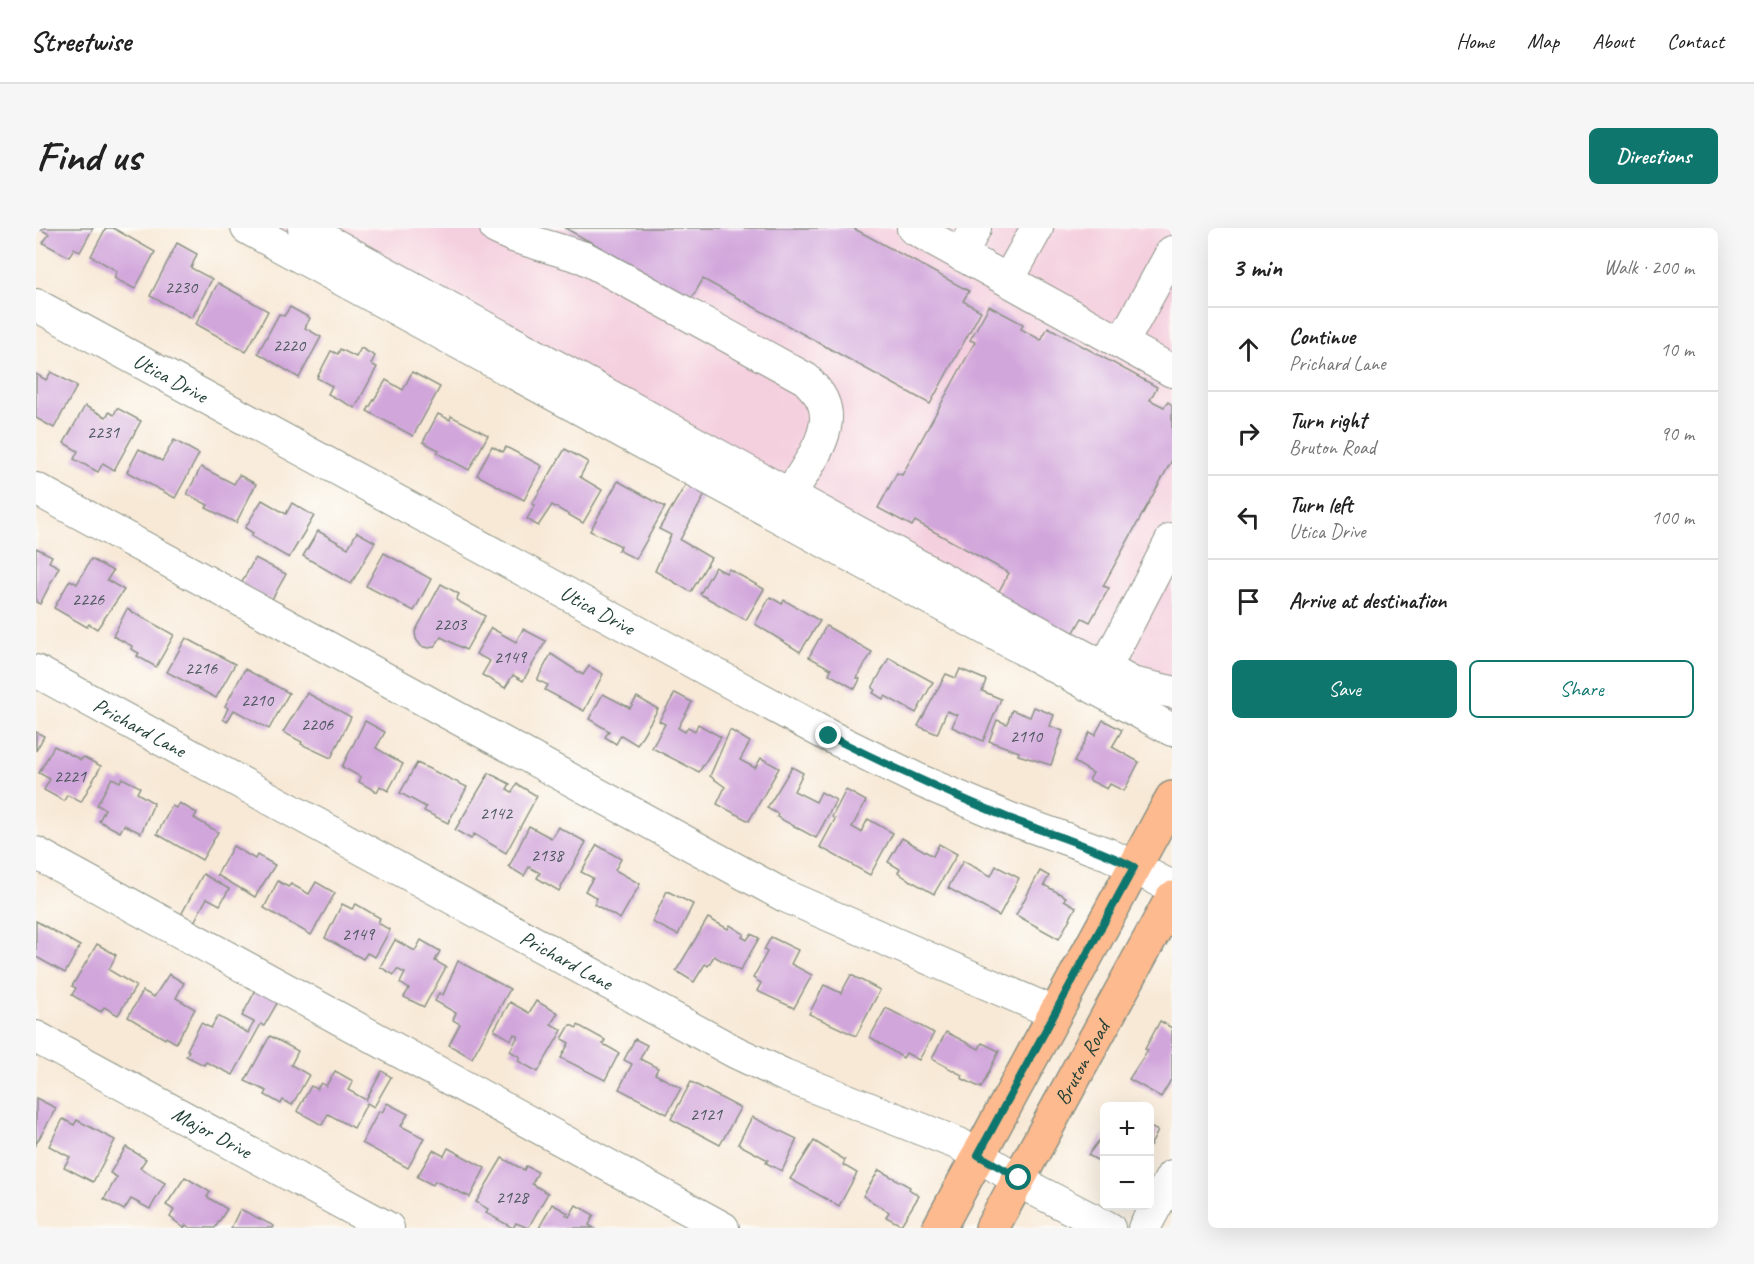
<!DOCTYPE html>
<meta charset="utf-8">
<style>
:root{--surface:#fff;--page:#f6f6f6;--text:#222;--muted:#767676;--line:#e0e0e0;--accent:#0f766e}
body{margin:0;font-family:Caveat,sans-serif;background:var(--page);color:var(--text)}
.controls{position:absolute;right:18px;bottom:18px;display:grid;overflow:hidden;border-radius:9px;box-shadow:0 6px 24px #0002}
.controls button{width:54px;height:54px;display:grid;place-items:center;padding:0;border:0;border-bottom:2px solid var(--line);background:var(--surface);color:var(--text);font:30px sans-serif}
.stop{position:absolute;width:18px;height:18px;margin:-14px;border:4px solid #0f766e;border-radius:50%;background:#fff}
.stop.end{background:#0f766e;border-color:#fff;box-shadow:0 2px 6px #0008}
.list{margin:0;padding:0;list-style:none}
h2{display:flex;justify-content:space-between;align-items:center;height:78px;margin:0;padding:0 24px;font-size:26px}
h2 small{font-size:20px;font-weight:400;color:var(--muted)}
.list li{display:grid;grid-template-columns:39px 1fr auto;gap:18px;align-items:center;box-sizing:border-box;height:84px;padding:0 24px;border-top:2px solid var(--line)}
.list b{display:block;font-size:22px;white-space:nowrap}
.list p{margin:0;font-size:20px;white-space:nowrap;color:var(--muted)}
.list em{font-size:20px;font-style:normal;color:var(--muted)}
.actions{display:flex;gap:12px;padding:18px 24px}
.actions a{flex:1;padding:14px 0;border:2px solid var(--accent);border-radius:9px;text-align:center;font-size:21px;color:var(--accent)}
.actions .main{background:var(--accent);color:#fff}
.icon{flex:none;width:33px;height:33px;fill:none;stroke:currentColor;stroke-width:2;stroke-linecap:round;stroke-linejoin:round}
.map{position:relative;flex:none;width:1136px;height:1000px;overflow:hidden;border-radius:9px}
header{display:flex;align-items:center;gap:36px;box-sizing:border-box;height:84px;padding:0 30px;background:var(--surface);border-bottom:2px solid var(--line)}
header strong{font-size:28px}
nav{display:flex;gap:33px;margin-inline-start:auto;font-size:21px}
.intro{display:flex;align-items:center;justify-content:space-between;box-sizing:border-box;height:144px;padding:0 36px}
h1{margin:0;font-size:42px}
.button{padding:15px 27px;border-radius:9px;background:var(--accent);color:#fff;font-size:21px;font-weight:700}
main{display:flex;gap:36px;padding:0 36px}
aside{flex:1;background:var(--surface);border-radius:9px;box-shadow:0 6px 24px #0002}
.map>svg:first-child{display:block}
</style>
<header>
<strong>Streetwise</strong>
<nav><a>Home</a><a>Map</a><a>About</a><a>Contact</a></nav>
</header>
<div class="intro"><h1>Find us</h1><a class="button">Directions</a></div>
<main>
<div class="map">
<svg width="1136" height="1000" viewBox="0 0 1136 1000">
<rect width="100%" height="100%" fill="#fdfcf7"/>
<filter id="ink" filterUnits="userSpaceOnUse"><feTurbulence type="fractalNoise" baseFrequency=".0167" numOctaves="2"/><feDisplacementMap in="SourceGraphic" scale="12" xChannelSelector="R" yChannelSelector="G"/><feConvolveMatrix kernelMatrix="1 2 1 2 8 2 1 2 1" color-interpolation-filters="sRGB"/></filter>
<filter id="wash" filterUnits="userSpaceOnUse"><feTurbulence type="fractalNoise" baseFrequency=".008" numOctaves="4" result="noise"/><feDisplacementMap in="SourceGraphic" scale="24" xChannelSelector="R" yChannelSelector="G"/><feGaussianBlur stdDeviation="1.35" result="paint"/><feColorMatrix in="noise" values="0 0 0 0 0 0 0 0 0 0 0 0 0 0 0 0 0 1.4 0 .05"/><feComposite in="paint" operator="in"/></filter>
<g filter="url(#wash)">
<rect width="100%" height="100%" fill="#f8e9d7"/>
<path fill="#f4cfde" d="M 217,0 L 1136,0 L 1136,505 Z"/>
<g id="blocks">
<g fill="#d1a6db">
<path d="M 2,0 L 57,0 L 44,24 L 38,20 L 33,29 L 7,15 L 13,6 Z"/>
<path d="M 70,0 L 77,0 L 119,24 L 99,61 L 78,50 L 81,43 L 55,28 Z"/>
<path d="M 529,0 L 817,0 L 933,63 L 927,73 L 945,83 L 894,176 L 667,51 L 656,70 Z"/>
<path d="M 141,15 L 161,26 L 155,40 L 176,51 L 156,90 L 114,68 Z"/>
<path d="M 182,55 L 232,83 L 210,124 L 160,96 Z"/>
<path d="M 953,78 L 987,96 L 985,101 L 1005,112 L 1012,99 L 1121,159 L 1114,172 L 1128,179 L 1132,174 L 1136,177 L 1136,232 L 1067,358 L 1073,360 L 1054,394 L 1046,390 L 1033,413 L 958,372 L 973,345 L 879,293 L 876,298 L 842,280 L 861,245 L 866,247 L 939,114 L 934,112 Z"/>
<path d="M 254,79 L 274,90 L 269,100 L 285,109 L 263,150 L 222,125 L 243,86 L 248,88 Z"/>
<path d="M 325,120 L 339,128 L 335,136 L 341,139 L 319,180 L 292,166 L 296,158 L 281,150 L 295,123 L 302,126 L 304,121 L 320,129 Z"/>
<path d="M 15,144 L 41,158 L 18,200 L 0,190 L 0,146 L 10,152 Z"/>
<path d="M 376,144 L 404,159 L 377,208 L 331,183 L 350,152 L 367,162 Z"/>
<path d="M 49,178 L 70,189 L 73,184 L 78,187 L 81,180 L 105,193 L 78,242 L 67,235 L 62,244 L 38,231 L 42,223 L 28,215 Z"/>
<path d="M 402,186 L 414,192 L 415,188 L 452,207 L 433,242 L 401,225 L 403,222 L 387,214 Z"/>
<path d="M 138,212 L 163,226 L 139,270 L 91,244 L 103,221 L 126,233 Z"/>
<path d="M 456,218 L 467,224 L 470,219 L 506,238 L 488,272 L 441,247 Z"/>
<path d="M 529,221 L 552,234 L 544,249 L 566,262 L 547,295 L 516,277 L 502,298 L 491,291 L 499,277 L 496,276 Z"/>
<path d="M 165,239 L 198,256 L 203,247 L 220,256 L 200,295 L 170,280 L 172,277 L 151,266 Z"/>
<path d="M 653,251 L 672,261 L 644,312 L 675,330 L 655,364 L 619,343 L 635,307 L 623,301 Z"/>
<path d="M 582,253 L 629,279 L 600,331 L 582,322 L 585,318 L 554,303 Z"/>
<path d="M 226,272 L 250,286 L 256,275 L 278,288 L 253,330 L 215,308 L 217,305 L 209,300 Z"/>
<path d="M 282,303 L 312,320 L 321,304 L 339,314 L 315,356 L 267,328 Z"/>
<path d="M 0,320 L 16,328 L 13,334 L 23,339 L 4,376 L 0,374 Z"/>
<path d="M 348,325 L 395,351 L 378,383 L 330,358 Z"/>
<path d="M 219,330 L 250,346 L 235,373 L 205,356 Z"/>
<path d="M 55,331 L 77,343 L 71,352 L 88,362 L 61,401 L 53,396 L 51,399 L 18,380 L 34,352 L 41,356 Z"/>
<path d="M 679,339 L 690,345 L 693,341 L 728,361 L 710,392 L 664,366 Z"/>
<path d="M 405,356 L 423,366 L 420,372 L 449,388 L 430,422 L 405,409 L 398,419 L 392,420 L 385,418 L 380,411 L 379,404 Z"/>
<path d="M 734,369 L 746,376 L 748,372 L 784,393 L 764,424 L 719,396 Z"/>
<path d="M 91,381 L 138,407 L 120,439 L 101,428 L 103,425 L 95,421 L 96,418 L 77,408 Z"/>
<path d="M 790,398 L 836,424 L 821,450 L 824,451 L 819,461 L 793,446 L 795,441 L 773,429 Z"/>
<path d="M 455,400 L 480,414 L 487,401 L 510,413 L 487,453 L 477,447 L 469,460 L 446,447 L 454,433 L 440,426 Z"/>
<path d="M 150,410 L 199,436 L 180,470 L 131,444 Z"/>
<path d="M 515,426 L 547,447 L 553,438 L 567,446 L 548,483 L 509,462 L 512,457 L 501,452 Z"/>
<path d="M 853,430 L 897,454 L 880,485 L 849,468 L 847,471 L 837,465 L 839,462 L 836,460 Z"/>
<path d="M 209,441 L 253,465 L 233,501 L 198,482 L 191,494 L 187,491 L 192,480 L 189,478 Z"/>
<path d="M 924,441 L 950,452 L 946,463 L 965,471 L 947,513 L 916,499 L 921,487 L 911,483 L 901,506 L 882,498 L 910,446 L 920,450 Z"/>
<path d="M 271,465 L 315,489 L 295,530 L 265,516 L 266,514 L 247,504 Z"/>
<path d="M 639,465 L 656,474 L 642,500 L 649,504 L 652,499 L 659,503 L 662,496 L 685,509 L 663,544 L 616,520 L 629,496 L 623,493 Z"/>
<path d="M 567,466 L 594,480 L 601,469 L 622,481 L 601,517 L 585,507 L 580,516 L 569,509 L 573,503 L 553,491 Z"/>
<path d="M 998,479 L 1018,487 L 1014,498 L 1027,503 L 1015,537 L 982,527 L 983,524 L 953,513 L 961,492 L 971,496 L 976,482 L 994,489 Z"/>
<path d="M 1067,492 L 1086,502 L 1076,519 L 1103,534 L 1088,563 L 1074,556 L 1071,561 L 1053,552 L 1057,545 L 1038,534 L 1054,504 L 1059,507 Z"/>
<path d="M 329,493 L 349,504 L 340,520 L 367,536 L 352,563 L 344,558 L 341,564 L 323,554 L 325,549 L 306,539 Z"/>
<path d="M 694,502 L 714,514 L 704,532 L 719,540 L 725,530 L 743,540 L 713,593 L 681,576 L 689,559 L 674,548 Z"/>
<path d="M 0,504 L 8,508 L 0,523 Z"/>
<path d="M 18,518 L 45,532 L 47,529 L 65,538 L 45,574 L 31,567 L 28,573 L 8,562 L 14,551 L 3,545 Z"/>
<path d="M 381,535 L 431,559 L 412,595 L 388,583 L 390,579 L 364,565 Z"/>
<path d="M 756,539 L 767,545 L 758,563 L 780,574 L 785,564 L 800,572 L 780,610 L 741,589 L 742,586 L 731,580 Z"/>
<path d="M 453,545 L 474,556 L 471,561 L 476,564 L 481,556 L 501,568 L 470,625 L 438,606 L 435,611 L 419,602 Z"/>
<path d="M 76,550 L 84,554 L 86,550 L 104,559 L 101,565 L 118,575 L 105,605 L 88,597 L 84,604 L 63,593 L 69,581 L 61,577 Z"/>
<path d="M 810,562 L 830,573 L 816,599 L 825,604 L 832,591 L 857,605 L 834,647 L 784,619 L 799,591 L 796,589 Z"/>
<path d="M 143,575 L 161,585 L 158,590 L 182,604 L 166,632 L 121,606 L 136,578 L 140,580 Z"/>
<path d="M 493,598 L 515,610 L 522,599 L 550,614 L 523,663 L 501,650 L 504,645 L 493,639 L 488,648 L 473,639 Z"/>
<path d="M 866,610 L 897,628 L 903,616 L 921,626 L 898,666 L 868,649 L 862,644 L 864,641 L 852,634 Z"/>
<path d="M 561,617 L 585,631 L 579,642 L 604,656 L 584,691 L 558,676 L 561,670 L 549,663 L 557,650 L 545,644 Z"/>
<path d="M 197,618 L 219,631 L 221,627 L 239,637 L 219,669 L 181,647 Z"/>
<path d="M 927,633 L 955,648 L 960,638 L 983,650 L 963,688 L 912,660 Z"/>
<path d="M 1004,643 L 1013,648 L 1008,657 L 1030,669 L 1028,672 L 1040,679 L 1023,711 L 980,687 Z"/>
<path d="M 167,646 L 193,661 L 184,677 L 171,670 L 158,694 L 145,687 Z"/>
<path d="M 242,653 L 252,659 L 255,656 L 273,666 L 280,654 L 299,665 L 275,707 L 228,680 Z"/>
<path d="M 631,663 L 657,676 L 642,707 L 616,694 Z"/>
<path d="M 306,676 L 316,681 L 320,676 L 344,690 L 342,695 L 354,702 L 339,729 L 331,725 L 327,731 L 289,710 Z"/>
<path d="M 672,690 L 692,701 L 694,697 L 708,706 L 706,709 L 711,712 L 715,706 L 723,710 L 704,743 L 678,728 L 672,738 L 669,736 L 658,754 L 640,743 Z"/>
<path d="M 0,693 L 44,718 L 29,745 L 0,729 Z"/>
<path d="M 735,709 L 762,722 L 755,736 L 776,747 L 758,780 L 721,763 L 725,755 L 717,750 L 731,724 L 728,722 Z"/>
<path d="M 359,712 L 379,723 L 385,712 L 404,723 L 399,733 L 410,739 L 388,779 L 368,769 L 373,761 L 364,755 L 369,745 L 361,741 L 358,747 L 344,739 Z"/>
<path d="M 61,716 L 80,727 L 73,742 L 100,758 L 82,787 L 68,779 L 65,784 L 36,767 L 40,760 L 36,758 Z"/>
<path d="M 422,733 L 474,761 L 436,830 L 413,817 L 424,796 L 417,792 L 420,785 L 399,773 L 403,765 L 407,767 Z"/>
<path d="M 133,746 L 148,755 L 140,770 L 159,781 L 140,815 L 130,809 L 129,811 L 92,789 L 107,763 L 118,769 Z"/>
<path d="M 815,747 L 844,762 L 820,808 L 773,786 L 788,757 L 805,765 Z"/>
<path d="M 222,758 L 244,770 L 228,798 L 225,796 L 197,847 L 170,834 L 168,837 L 150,828 L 153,823 L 151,822 L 165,795 L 175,800 L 182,788 L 212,805 L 218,794 L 206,788 Z"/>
<path d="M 500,773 L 522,785 L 515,796 L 526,802 L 502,844 L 482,833 L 484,829 L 474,823 L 482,808 L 478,806 L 475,812 L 458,802 L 474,774 L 493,785 Z"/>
<path d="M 850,780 L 898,805 L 883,832 L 870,825 L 867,830 L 834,809 Z"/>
<path d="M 1124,793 L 1136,800 L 1136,850 L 1125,869 L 1093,851 L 1112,822 L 1109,821 Z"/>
<path d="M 534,797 L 541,800 L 542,797 L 569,812 L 567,816 L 583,825 L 569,852 L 525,830 L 533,815 L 526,811 Z"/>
<path d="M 910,804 L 943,821 L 946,815 L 963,823 L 945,860 L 925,850 L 926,847 L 896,831 Z"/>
<path d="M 234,808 L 262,823 L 255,837 L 273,847 L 256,877 L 247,872 L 245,876 L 229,867 L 231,863 L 209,853 Z"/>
<path d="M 599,811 L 611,817 L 604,831 L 622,840 L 619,846 L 645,860 L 631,886 L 583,861 L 596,836 L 588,832 Z"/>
<path d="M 299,843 L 317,853 L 312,862 L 330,872 L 346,843 L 355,849 L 338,879 L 331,875 L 318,900 L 292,886 L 286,897 L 261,883 L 275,858 L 281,861 L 285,855 L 290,858 Z"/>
<path d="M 655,854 L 704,880 L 684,917 L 635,891 Z"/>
<path d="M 0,870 L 20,880 L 0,916 Z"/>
<path d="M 351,875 L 372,886 L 365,898 L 388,910 L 372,940 L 326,915 L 343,883 L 346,885 Z"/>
<path d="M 716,889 L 761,911 L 746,943 L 730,935 L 732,932 L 702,916 Z"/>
<path d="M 27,891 L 38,897 L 41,892 L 79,912 L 57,954 L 28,939 L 34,929 L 13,918 Z"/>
<path d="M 1114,899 L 1122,903 L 1114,918 Z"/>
<path d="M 1068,906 L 1068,936 L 1052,927 Z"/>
<path d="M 778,913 L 809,932 L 807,937 L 821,945 L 803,978 L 754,951 Z"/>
<path d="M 90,919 L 110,931 L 104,940 L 129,955 L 114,981 L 95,971 L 88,982 L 68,971 L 81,949 L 74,945 Z"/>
<path d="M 412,920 L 449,940 L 434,969 L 399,953 L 397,957 L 381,949 L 397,922 L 408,928 Z"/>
<path d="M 466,930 L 488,942 L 490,938 L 502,944 L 496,956 L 512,965 L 492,1000 L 480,995 L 477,1000 L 450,985 L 452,981 L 440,974 Z"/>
<path d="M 843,942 L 874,959 L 873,961 L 883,968 L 865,997 L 850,989 L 853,984 L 827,968 Z"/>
<path d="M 149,949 L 174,964 L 171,969 L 191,981 L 179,1000 L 154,1000 L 150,997 L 148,1000 L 134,989 L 138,982 L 130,977 Z"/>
<path d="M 516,976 L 532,985 L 530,987 L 533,989 L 540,977 L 558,987 L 553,997 L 558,1000 L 503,1000 Z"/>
<path d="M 204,981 L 238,998 L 237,1000 L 195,1000 Z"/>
</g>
</g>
</g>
<g filter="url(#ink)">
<use href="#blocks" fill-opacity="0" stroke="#8c9386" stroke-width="1.5"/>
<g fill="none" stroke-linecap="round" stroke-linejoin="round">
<g stroke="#8c9386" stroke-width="34">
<g id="minor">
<path d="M 211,0 L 1136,502"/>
<path d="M 268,0 L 1096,455 L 1136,464"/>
<path d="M 460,0 L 477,8 L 549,30 L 770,151 C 776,158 784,165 787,174 C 800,204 768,242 754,266"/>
<path d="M 877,0 L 1136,143"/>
<path d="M 925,27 L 939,0"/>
<path d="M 972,52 L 1001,0"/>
<path id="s1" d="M 0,77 L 793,508 L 887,554 L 972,590 L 1072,626 L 1136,659"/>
<path d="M 1086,115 L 1136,24"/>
<path d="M 0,261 L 749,668 L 1019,785"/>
<path d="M 1069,440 L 1136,311"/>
<path id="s2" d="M 0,443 L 699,824 L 748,847 L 923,916 L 1001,963 L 1073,1000"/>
<path d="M 0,625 L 687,1000"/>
<path id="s3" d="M 0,809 L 352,1000"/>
<path d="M 1108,1000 L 1136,948"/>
</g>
</g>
<g stroke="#8c9386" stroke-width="36">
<g id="major">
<path d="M 903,1000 L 1136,570"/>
<path id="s4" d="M 956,1000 L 1136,670"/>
</g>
</g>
<use href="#minor" stroke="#fff" stroke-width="32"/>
<use href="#major" stroke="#fcba8e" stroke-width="33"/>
</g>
</g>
<g fill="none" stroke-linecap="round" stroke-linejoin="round" filter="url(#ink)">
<path stroke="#0f766e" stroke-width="8" d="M 793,508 C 851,537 910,564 970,589 C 1013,606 1057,618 1098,639 L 942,927 L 983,950"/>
</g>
<g text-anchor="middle" stroke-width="6" stroke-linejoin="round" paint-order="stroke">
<g font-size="18" fill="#4c575e">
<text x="145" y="65">2230</text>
<text x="253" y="123">2220</text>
<text x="67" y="210">2231</text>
<text x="52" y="377">2226</text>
<text x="414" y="402">2203</text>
<text x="474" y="435">2149</text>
<text x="165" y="446">2216</text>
<text x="221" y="478">2210</text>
<text x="281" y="502">2206</text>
<text x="990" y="514">2110</text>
<text x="34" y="554">2221</text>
<text x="460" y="591">2142</text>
<text x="511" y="633">2138</text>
<text x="322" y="712">2149</text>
<text x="670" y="892">2121</text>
<text x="476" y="975">2128</text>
</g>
<g font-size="21" fill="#1f3d34" stroke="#fdfcf7">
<text dy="7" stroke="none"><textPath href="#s1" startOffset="153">Utica Drive</textPath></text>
<text dy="7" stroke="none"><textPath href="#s1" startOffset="639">Utica Drive</textPath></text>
<text dy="7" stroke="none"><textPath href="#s2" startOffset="118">Prichard Lane</textPath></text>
<text dy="7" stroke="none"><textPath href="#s2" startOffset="604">Prichard Lane</textPath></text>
<text dy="7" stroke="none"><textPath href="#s4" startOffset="188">Bruton Road</textPath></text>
<text dy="7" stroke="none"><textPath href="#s3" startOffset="200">Major Drive</textPath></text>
</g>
</g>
</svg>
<div class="controls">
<button>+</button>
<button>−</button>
</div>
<div class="stop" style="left:983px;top:950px"></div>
<div class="stop end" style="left:793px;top:508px"></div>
</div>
<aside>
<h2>3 min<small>Walk · 200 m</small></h2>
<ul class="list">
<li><svg class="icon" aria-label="ahead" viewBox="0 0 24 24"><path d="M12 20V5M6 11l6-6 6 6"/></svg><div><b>Continue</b><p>Prichard Lane</p></div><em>10 m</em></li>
<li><svg class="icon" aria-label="right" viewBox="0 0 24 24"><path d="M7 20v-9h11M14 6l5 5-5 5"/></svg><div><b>Turn right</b><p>Bruton Road</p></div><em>90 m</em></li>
<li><svg class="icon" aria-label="left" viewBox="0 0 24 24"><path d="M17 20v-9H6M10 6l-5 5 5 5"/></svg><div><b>Turn left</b><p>Utica Drive</p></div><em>100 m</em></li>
<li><svg class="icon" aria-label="arrive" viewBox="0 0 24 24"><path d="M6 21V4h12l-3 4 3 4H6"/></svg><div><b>Arrive at destination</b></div></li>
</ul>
<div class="actions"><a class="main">Save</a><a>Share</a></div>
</aside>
</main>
